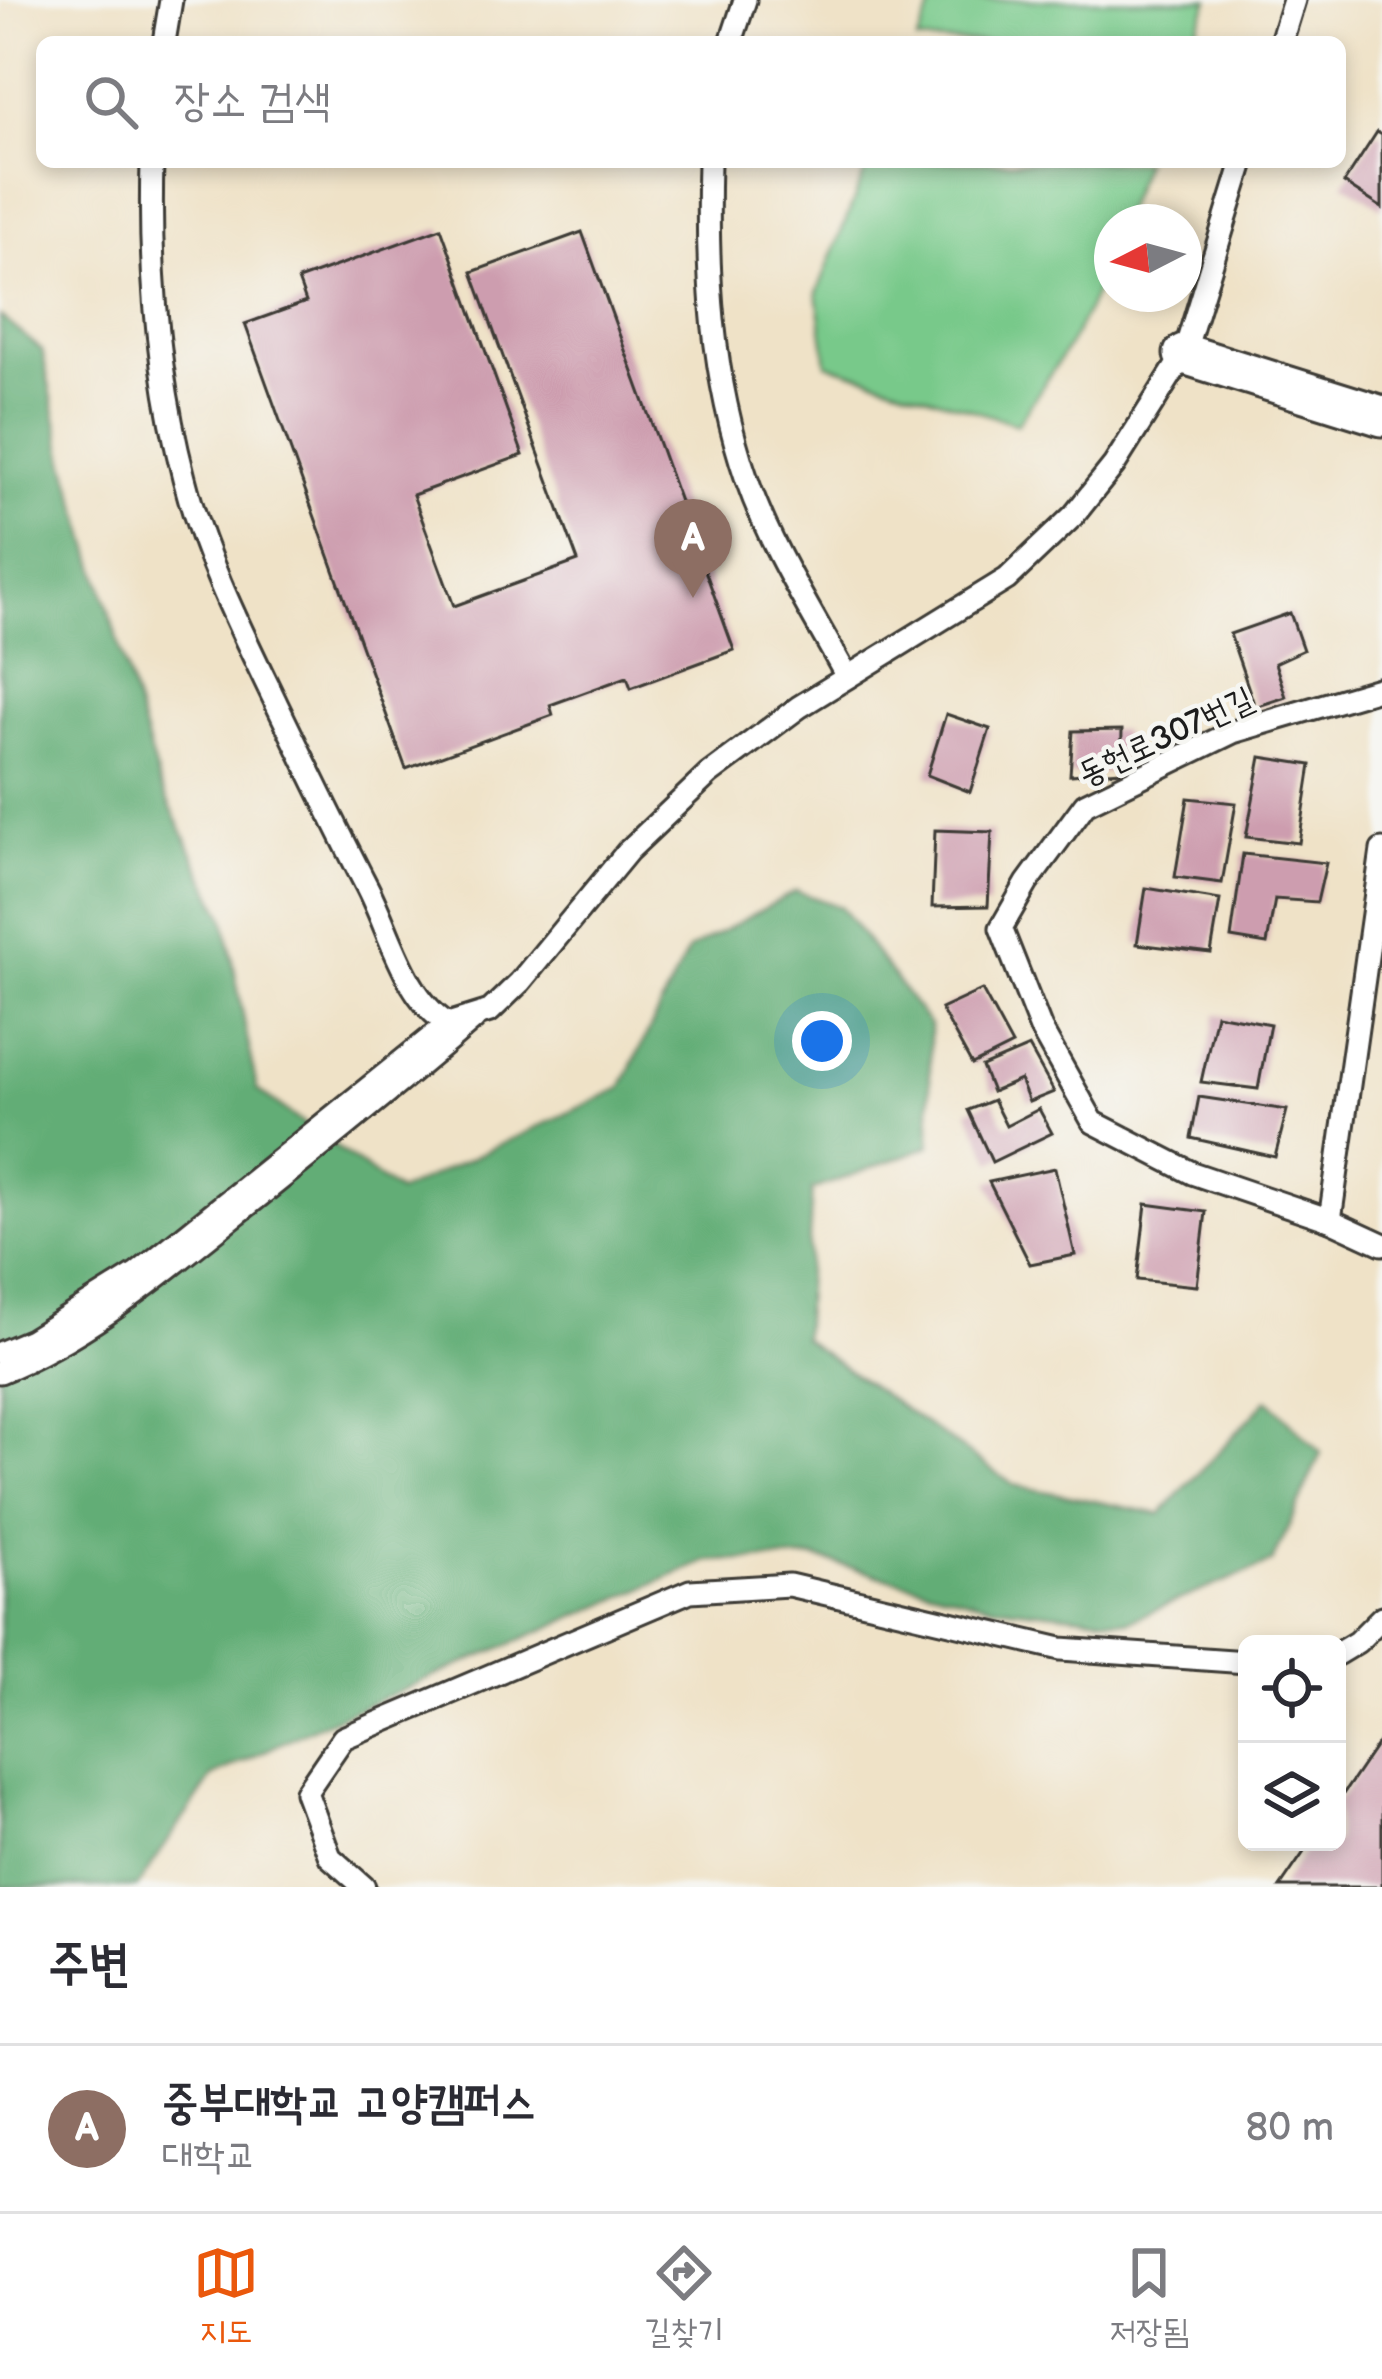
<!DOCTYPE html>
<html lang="ko">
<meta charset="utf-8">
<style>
:root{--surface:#fff;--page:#f2f2f3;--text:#2b2b33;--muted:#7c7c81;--line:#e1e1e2;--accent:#ea580c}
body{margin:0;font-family:"Balsamiq Sans","Poor Story",sans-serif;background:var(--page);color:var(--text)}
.controls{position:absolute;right:36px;bottom:36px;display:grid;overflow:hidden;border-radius:18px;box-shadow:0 6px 18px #0003}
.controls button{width:108px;height:108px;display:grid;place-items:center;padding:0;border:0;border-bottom:3px solid var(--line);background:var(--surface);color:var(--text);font:60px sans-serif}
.compass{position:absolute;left:1094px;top:204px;width:108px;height:108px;border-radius:50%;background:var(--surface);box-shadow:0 6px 18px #0003;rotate:264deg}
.you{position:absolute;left:822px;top:1041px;width:42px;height:42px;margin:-30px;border:9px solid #fff;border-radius:50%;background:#1a73e8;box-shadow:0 0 0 18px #1a73e833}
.badge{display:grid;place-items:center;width:78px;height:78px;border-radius:50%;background:var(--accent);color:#fff;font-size:39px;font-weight:700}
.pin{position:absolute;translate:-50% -99px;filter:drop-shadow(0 3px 6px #0008)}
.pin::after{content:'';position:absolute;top:63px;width:42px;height:36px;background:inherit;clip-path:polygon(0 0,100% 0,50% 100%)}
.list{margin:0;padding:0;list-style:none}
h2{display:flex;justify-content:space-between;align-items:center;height:156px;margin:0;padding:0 48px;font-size:51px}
h2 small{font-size:39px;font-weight:400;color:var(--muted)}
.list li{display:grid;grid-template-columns:78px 1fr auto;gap:36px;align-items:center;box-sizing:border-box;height:168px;padding:0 48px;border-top:3px solid var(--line)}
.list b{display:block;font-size:45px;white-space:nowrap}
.list p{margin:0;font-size:39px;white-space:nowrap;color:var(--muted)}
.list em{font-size:39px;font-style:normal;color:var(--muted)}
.icon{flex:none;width:66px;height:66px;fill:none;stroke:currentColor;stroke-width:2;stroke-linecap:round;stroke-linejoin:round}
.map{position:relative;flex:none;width:1382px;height:1887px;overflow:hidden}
.search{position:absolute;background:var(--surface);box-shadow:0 6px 18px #0003;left:36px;right:36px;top:36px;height:132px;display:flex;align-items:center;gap:30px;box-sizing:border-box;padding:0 42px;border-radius:18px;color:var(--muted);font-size:45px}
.sheet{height:324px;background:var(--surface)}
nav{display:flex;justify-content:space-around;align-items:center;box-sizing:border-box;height:168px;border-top:3px solid var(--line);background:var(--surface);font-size:33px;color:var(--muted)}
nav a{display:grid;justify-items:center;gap:6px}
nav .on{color:var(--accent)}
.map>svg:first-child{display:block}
</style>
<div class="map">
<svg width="1382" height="1887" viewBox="0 0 1382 1887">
<rect width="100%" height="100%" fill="#f6f6f2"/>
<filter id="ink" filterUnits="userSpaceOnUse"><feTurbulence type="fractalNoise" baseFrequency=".00833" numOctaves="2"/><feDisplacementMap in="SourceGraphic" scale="24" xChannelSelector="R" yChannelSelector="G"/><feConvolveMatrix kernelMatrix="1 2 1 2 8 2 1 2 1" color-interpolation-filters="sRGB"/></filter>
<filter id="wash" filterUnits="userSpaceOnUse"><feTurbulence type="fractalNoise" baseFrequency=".004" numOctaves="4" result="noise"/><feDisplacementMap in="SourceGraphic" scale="48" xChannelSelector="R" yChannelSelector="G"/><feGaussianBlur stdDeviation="2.7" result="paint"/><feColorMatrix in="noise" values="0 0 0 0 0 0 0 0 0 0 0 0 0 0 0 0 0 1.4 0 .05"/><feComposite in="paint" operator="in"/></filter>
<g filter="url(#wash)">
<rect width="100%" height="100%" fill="#efe2c7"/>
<g fill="#78c98a" stroke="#4a7253" stroke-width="3">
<path d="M 934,0 L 1209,0 L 1192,42 L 917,42 Z"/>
<path d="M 869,162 L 1144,162 L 1120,222 L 1112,222 C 1112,288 1054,370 1017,424 L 827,364 L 817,293 Z"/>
</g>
<path fill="#62ad76" stroke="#3f6449" stroke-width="3" d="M 0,316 L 42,350 L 65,460 L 159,783 L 225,919 L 257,1090 L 398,1192 L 621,1088 L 688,950 L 796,891 L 841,907 L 930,1025 L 930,1146 L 812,1190 L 803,1339 L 1014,1485 L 1160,1514 L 1268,1399 L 1321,1453 L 1273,1562 L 1128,1621 L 994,1606 L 815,1558 L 707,1561 L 314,1727 L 212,1777 L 137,1887 L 0,1887 Z"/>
<g id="blocks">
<g fill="#cd9daf">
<path d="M 1377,132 L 1382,135 L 1382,208 L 1344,183 Z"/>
<path d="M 441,228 L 523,455 L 413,495 L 454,606 L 578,561 L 472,272 L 582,232 L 734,650 L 631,688 L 627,677 L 550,705 L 553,715 L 406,769 L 245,324 L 306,302 L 298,280 Z"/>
<path d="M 1290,613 L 1303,650 L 1275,663 L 1286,697 L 1255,707 L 1230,634 Z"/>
<path d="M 946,714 L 990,729 L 970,792 L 927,775 Z"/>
<path d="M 1122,730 L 1121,771 L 1070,775 L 1073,731 Z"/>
<path d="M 1261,757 L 1311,765 L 1299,843 L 1246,837 Z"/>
<path d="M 1188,798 L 1236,803 L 1222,883 L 1175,877 Z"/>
<path d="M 935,830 L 992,832 L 988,906 L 932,907 Z"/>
<path d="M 1243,854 L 1326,863 L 1317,902 L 1275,899 L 1267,944 L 1231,938 Z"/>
<path d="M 1146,888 L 1220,900 L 1211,953 L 1137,944 Z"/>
<path d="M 982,990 L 1012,1045 L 972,1065 L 941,1009 Z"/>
<path d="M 1216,1014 L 1270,1024 L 1258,1089 L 1201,1082 Z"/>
<path d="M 1029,1047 L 1054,1092 L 1029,1102 L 1020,1080 L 992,1092 L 982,1067 Z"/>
<path d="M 1199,1097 L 1287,1110 L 1275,1157 L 1191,1138 Z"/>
<path d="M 993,1100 L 1006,1126 L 1039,1109 L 1052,1133 L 992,1162 L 968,1110 Z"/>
<path d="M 1055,1168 L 1075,1255 L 1030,1264 L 989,1182 Z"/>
<path d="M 1146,1204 L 1206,1212 L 1197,1286 L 1137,1280 Z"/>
<path d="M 1382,1737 L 1382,1887 L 1280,1887 L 1311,1842 L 1337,1842 L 1337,1803 Z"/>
</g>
</g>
</g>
<g filter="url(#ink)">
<use href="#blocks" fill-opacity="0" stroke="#3c3a36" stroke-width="3"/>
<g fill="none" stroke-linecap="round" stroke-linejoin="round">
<g stroke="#3c3a36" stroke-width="27">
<g id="service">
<path d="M 164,42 L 171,0"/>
<path d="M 731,42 L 745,0"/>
<path d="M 1281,42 L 1294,0"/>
<path d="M 152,162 C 149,269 157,374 184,478 C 204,557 242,632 277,705 C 306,765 335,825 366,885 C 389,928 404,997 448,1024 L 490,1011 L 520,982 L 628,851 L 709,774 L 799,707 L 1007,579 L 1074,515 L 1114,465 L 1184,354 L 1243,162"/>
<path d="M 709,162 C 706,271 711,376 747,480 C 771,549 813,614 847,677"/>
<path d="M 1382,688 L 1233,732 L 1085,804 L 1027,883 L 1001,928 L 1041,1029 L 1093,1122 L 1192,1173 L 1330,1220 L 1382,1244"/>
<path d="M 1330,1220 L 1382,850"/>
<path d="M 0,1353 L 31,1340 L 137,1274 L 448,1024"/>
<path d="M 0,1372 C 90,1336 162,1273 238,1213 C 318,1149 397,1086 474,1019"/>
<path d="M 1337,1654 L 1357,1642 L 1382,1617"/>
<path d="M 364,1887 L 330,1857 L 306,1792 L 343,1738 L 690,1591 L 789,1585 L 1061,1649 L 1247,1662"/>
</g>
</g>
<g stroke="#3c3a36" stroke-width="45">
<path id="minor" d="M 1184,354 L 1382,416"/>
</g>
<use href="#service" stroke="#fff" stroke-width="21"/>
<use href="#minor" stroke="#fff" stroke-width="39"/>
</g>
</g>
<g text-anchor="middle" stroke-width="9" stroke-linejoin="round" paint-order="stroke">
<g font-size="33" fill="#1c1c1c" stroke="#f6f6f2">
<text transform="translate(1165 735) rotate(-25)" y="12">동헌로307번길</text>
</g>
</g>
</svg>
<div class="controls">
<button><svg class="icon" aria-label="locate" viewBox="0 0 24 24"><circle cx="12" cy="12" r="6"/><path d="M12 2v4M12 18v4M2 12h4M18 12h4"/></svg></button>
<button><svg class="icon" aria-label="layers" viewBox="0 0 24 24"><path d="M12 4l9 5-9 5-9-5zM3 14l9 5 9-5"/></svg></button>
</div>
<svg class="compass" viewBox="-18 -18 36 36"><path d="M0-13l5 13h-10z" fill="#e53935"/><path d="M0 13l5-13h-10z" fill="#7c7c81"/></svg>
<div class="you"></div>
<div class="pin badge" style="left:693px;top:598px;background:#8d6e63">A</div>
<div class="search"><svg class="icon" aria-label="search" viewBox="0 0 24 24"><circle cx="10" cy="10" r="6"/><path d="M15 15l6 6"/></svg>장소 검색</div>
</div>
<section class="sheet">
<h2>주변<small></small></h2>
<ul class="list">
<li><span class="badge" style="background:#8d6e63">A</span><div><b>중부대학교 고양캠퍼스</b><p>대학교</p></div><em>80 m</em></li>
</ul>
</section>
<nav>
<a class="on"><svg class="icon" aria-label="map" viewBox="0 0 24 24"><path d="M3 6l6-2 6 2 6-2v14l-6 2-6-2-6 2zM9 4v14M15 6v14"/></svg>지도</a>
<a><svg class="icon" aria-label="directions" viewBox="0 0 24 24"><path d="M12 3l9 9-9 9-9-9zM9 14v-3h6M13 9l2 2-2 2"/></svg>길찾기</a>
<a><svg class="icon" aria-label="saved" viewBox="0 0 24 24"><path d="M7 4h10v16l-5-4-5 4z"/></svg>저장됨</a>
</nav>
